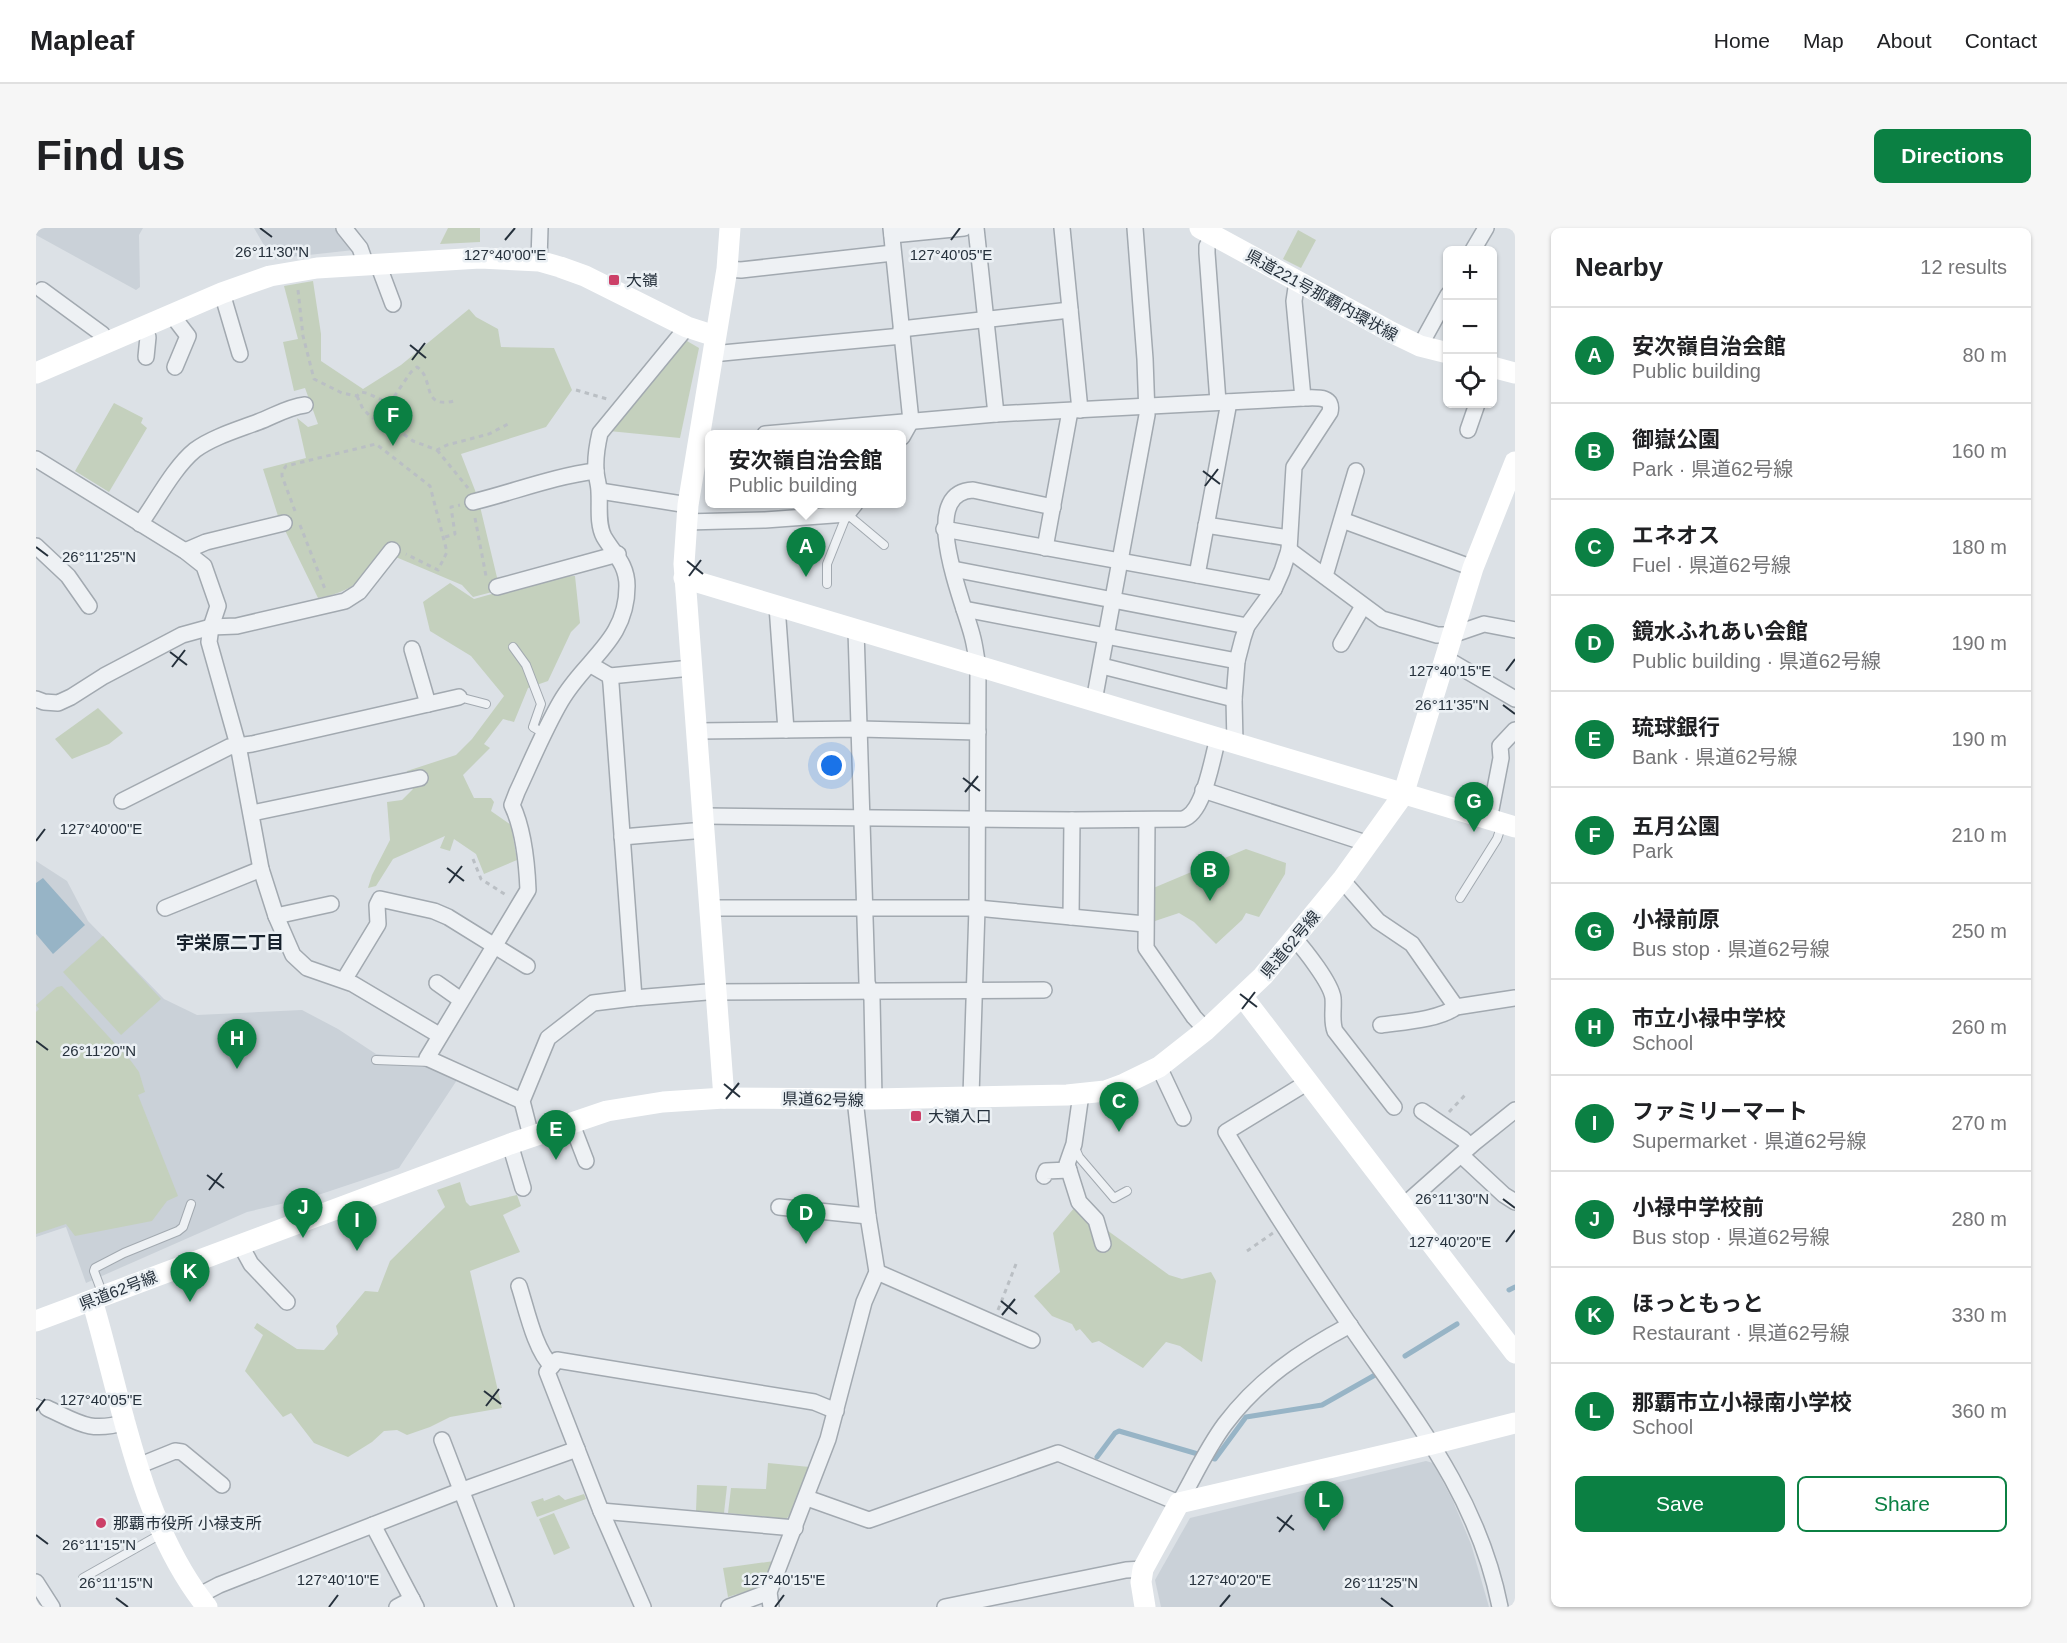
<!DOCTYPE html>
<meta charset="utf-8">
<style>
:root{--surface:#fff;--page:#f6f6f6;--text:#202124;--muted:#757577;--line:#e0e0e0;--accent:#0b8043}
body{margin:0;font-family:Arial,"Noto Sans JP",sans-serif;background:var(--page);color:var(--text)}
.controls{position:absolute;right:18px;top:18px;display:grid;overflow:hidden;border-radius:9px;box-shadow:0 2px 4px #0004}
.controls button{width:54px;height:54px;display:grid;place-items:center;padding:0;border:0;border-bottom:2px solid var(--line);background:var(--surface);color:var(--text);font:30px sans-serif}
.you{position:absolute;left:796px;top:538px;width:21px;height:21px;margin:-15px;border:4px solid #fff;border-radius:50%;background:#1a73e8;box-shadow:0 0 0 9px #1a73e833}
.badge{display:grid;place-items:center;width:39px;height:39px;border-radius:50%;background:var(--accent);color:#fff;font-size:20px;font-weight:700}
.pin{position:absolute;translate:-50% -50px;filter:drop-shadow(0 2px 3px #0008)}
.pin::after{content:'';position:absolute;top:32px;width:21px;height:18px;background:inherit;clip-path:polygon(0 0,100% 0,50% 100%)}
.popup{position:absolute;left:669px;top:202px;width:201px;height:78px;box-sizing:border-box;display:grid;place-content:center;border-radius:9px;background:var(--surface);filter:drop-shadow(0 2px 4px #0005);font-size:20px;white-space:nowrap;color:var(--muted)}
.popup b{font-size:22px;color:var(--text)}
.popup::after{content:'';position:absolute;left:50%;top:100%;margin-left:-12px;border:12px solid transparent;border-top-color:var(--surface)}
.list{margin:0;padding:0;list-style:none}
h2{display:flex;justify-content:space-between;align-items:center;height:78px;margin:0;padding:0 24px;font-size:26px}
h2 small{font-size:20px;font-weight:400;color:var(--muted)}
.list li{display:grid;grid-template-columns:39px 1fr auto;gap:18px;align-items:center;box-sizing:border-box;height:96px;padding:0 24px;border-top:2px solid var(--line)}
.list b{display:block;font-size:22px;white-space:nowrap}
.list p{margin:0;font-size:20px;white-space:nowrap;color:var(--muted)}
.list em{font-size:20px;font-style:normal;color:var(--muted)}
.actions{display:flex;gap:12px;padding:18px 24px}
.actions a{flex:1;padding:14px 0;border:2px solid var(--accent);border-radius:9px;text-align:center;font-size:21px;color:var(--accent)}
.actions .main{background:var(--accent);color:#fff}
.icon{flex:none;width:33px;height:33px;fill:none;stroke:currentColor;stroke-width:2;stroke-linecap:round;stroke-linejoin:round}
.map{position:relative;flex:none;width:1479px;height:1379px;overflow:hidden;border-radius:9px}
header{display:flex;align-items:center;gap:36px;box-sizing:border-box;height:84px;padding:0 30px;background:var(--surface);border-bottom:2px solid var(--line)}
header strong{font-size:28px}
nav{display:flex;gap:33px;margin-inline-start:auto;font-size:21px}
.intro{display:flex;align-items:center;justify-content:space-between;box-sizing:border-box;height:144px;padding:0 36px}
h1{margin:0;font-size:42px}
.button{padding:15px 27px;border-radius:9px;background:var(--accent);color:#fff;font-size:21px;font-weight:700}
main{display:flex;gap:36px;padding:0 36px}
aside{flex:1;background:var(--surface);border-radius:9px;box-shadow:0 2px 4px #0004}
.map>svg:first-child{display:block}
</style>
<header>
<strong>Mapleaf</strong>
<nav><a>Home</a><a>Map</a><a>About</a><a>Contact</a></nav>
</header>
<div class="intro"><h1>Find us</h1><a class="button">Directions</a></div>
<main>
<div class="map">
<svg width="1479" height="1379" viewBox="0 0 1479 1379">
<rect width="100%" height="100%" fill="#dce1e6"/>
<g fill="#cad1d8">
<path d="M 0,0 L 107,0 L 103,7 L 104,59 L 100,62 L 0,7 Z"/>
<path d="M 218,0 L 299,0 L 318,22 L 236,31 Z"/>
<path d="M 0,633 L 31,653 L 52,693 L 128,771 L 161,787 L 266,782 L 302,801 L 340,826 L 383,830 L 421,852 L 363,940 L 279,968 L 211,984 L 50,1055 L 30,999 L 0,1009 Z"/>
<path d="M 1390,1233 L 1397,1235 L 1417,1273 L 1435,1316 L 1453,1379 L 1125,1379 L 1119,1352 L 1154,1290 Z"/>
</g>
<g fill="#c4d0bd">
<path d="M 412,0 L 444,0 L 444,14 L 404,16 Z"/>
<path d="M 1262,2 L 1280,12 L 1265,40 L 1247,31 Z"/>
<path d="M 277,53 L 285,106 L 285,133 L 327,161 L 365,137 L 433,81 L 440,89 L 462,101 L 465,119 L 518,120 L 536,162 L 510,199 L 425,226 L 442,270 L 464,362 L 437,369 L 426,357 L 348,324 C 324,352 320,363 282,370 L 242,288 L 227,241 L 270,230 L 261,190 L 272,199 L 282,196 L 269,160 L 258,163 L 247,114 L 262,111 L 248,58 Z"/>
<path d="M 651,113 L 663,120 L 644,210 L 573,203 L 647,115 Z"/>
<path d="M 78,175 L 107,190 L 105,195 L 111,200 L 73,264 L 39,243 Z"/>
<path d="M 539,348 L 544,395 L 535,404 L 512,453 L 492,460 L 478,494 L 467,491 L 448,516 L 454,520 L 427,547 L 438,570 L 455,570 L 458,574 L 455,583 L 475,597 L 481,632 L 448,646 L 440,626 L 418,611 L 414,623 L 404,620 L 409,608 L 357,631 L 340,658 L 332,660 L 336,647 L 354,612 L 351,574 L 366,572 L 377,561 L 371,543 L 420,527 L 436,511 L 468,468 L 435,428 L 394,403 L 387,374 L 414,355 L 438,371 L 515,349 Z"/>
<path d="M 62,480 L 87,505 L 73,516 L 36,531 L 19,511 Z"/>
<path d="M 1210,621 L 1250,635 L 1249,646 L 1223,689 L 1210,685 L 1206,692 L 1180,716 L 1158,694 L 1143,685 L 1116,694 L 1115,661 Z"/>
<path d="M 67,708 L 125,771 L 85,807 L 27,744 Z"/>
<path d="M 26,758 L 95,833 L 103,844 L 109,864 L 102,867 L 142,968 L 131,973 L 116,993 L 39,1008 L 30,996 L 0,1006 L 0,784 L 3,781 L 0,777 L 21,759 Z"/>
<path d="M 424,954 L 430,974 L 434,978 L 481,967 L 485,978 L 467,987 L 484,1024 L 434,1043 L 466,1180 L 414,1189 L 394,1199 L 371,1207 L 361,1202 L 348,1203 L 336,1214 L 312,1229 L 278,1215 L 255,1185 L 247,1189 L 209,1143 L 227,1107 L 218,1100 L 221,1095 L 261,1121 L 288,1122 L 302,1106 L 300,1098 L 329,1063 L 342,1064 L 354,1033 L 409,979 L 401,962 Z"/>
<path d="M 1039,979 L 1133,1047 L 1146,1051 L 1175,1044 L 1180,1053 L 1166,1134 L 1144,1118 L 1130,1114 L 1107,1140 L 1063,1113 L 1056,1115 L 1044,1101 L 1040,1103 L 1036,1096 L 1016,1088 L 998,1068 L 1024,1044 L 1017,1005 Z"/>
<path d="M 732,1235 L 774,1239 L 756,1285 L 750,1291 L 692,1285 L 695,1260 L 730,1261 Z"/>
<path d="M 661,1257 L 691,1258 L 688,1285 L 660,1283 Z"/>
<path d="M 548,1266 L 550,1271 L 501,1289 L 495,1274 L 507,1270 L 508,1273 L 523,1267 L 529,1272 Z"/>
<path d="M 518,1285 L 534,1320 L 518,1327 L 503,1291 Z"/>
<path d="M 738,1333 C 725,1363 721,1360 692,1369 L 687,1340 Z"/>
</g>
<path fill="#97b4c6" d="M 7,650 L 49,697 L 17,726 L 0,706 L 0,655 Z"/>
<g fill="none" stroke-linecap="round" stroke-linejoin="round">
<g stroke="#97b4c6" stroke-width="5">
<path d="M 1473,1062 L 1479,1059"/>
<path d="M 1369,1128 L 1421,1096"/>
<path d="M 1061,1229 L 1079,1205 L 1083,1203 L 1179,1231 L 1210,1189 L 1286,1177 L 1339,1147"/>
</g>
<g stroke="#a2a9b0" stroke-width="10">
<g id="lane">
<path d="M 791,356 L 791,336 L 811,286 L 848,317"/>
<path d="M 477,419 L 490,437 L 505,476 L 497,499 L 509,506"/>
<path d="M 423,469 L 450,476"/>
<path d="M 1424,670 L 1461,611 L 1466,596"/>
<path d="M 340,832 L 395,834"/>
<path d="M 1038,918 L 1043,929 L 1078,970 L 1091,963"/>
<path d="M 67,1067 L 58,1043 L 59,1040 L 88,1025 L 142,1003 L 147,999 L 155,976"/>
<path d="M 0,1175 L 11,1180"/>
<path d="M 47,1350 L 125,1306"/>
</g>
</g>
<g stroke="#a2a9b0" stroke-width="18">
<g id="street">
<path d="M 308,0 L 324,20 L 330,37"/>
<path d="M 855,0 L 875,193 L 866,209"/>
<path d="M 940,0 L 960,186"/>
<path d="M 1026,0 L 1044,182"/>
<path d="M 856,7 L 928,0"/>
<path d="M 1177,7 L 1171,18 L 1171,25 L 1182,174"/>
<path d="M 1437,22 L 1450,0"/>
<path d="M 503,33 L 504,0"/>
<path d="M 342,36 L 357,76"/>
<path d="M 691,41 L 705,42 L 857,25"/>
<path d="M 1261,53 L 1258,73 L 1267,170"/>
<path d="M 6,62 L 66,106 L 71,115"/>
<path d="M 186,65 L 204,126"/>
<path d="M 136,87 L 152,108 L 139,139"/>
<path d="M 107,100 L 112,109 L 110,129"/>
<path d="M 865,101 L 1034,82"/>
<path d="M 1384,118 L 1412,67"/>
<path d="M 676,126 L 866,108"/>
<path d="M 1432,202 L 1441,176"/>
<path d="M 729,206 L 960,186 L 1267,170 C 1279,170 1298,167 1294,184 L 1258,239 L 1253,322 L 1246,343 L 1238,361 L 1211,398 L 1207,410 L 1201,433 L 1198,471 L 1199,515"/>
<path d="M 0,231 L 149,323 L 168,338 L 182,378 L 175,399 L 173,414 L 202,517 L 225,641 L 240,688 L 257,727 L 271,740 L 317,756 L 403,807"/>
<path d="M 564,263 L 652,277"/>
<path d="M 437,274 C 478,264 518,248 560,243"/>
<path d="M 1306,292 L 1437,340"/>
<path d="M 650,294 L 729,292 L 811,286 L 819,276"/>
<path d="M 104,296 C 120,274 138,239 159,222 C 177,209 201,202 222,194 C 238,188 252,179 269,177"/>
<path d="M 1170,297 L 1253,310"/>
<path d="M 908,301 L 1238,361"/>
<path d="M 0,318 L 32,348 L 53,378"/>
<path d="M 1009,320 L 1034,183"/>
<path d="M 1253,322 L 1346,391 L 1401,407 L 1416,407 L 1448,396 L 1479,402"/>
<path d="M 149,323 L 170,314 L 248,295"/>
<path d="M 917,341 L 1211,398"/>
<path d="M 1161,347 L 1193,174"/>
<path d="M 1289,348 L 1320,243"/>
<path d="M 461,359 L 582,326"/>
<path d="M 741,378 L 750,502"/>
<path d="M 928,381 L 1201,433"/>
<path d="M 820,402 L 831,754 L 836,771 L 838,871"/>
<path d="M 1305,416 L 1327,378"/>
<path d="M 376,421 L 392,476"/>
<path d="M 1409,430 L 1479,471"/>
<path d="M 555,437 L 574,448 L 575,456 L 598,770"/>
<path d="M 1066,438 L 1198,471"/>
<path d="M 574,448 L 655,440"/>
<path d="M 0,471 L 8,474 L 22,475 L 35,469 L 68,448 L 146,407 L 175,399 L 201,398 L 309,373 L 323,364 L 356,322"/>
<path d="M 1058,473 L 1111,187 L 1109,131 L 1099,0"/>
<path d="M 660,503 L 824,501 L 942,504"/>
<path d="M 1167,562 L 1333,616"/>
<path d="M 86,573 L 193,519 L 216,516 L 423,469"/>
<path d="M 216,585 L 384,550"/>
<path d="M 668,588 L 1036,592 L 1147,591 C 1168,585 1176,531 1182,510"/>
<path d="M 1111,592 L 1110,720 L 1158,789 L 1170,802"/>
<path d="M 1453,592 L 1465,530 L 1464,518 L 1479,502"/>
<path d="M 586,609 L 669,602"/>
<path d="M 1306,652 L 1342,693 L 1376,716 L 1420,779"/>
<path d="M 129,680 L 225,641"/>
<path d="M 674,680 L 941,680 L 1109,696"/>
<path d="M 240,688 L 295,676"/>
<path d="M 1035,689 L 1036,592"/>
<path d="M 1258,710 C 1269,722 1295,755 1297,770 C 1298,781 1295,793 1299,803 L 1358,879"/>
<path d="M 308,752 L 342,696 L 341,677 L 344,671 L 398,683 L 412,689 L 491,738"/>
<path d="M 401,755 L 425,772"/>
<path d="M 1345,797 C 1366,794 1403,792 1420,779 L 1479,770"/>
<path d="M 1123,839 L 1147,890"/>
<path d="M 1272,854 L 1190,904 C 1229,970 1270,1033 1313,1096 C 1376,1188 1442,1267 1464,1379"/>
<path d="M 1045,866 L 1038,916 L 1031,936 L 1043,974 L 1060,992 L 1067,1016"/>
<path d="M 935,868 L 941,680 L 942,439 C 940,428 939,417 936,407 C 929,378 880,264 937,262 L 1017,279"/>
<path d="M 486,873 L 391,830 L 492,662 C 491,637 487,600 476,577 L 481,564 C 495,534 508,502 525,473 C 549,431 591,413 591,358 C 591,336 578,326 568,309 C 561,296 564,278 563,264 C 563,256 560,249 560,242 C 559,229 561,218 564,205 L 651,99"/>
<path d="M 1386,883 L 1427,911 L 1434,918"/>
<path d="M 535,894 L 550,933"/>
<path d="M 495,908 L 486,873 L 512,810 L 557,775 L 598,770 L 671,764 L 1008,762"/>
<path d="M 474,916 L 487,960"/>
<path d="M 1425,927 L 1468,967 L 1479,974"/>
<path d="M 1008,948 L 1010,943 L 1033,942"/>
<path d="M 1367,978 L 1438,915 L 1479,882"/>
<path d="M 743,979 L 832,988"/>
<path d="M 204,1016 L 215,1036 L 251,1074"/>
<path d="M 841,1044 L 996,1112"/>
<path d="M 483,1058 C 490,1079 499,1123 516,1138"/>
<path d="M 11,1180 C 43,1195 54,1205 90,1194"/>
<path d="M 406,1212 L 470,1379"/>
<path d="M 102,1238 L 139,1223 L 146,1224 L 186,1257"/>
<path d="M 771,1270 L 833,1292 L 1022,1225 L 1143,1275 C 1158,1249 1171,1220 1189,1196 C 1223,1151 1265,1123 1314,1097"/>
<path d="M 565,1283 L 759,1300"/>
<path d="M 337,1297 L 380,1379"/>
<path d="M 0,1354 L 16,1379"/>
<path d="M 162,1368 L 183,1357 L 424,1263 L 541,1221"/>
<path d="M 361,1379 L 376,1371"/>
<path d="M 607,1379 L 565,1283 L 511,1144 L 521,1132 L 778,1174 L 800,1183"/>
<path d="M 693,1379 L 733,1364"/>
<path d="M 735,1379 L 733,1364 L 792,1211 L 828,1074 L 841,1044 L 832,988 L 819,871"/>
<path d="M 909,1379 L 1090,1342 L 1107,1341"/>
</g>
</g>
<g stroke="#babfc4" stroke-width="3" stroke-dasharray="4.5 4.5" stroke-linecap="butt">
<path d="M 262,62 L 267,108 L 278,151 L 306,165 L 321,168 L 325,164 C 336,165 344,174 355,173 L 375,144 L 381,139 C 399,150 384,181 418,173"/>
<path d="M 540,162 L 571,171"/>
<path d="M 321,168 L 327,181 L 335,189 L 358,199 L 377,213 L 401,222 L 411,217 L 453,206 L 474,195"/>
<path d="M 401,222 L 432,260"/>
<path d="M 259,283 L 246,248 L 246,244 L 250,238 L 340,216 L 394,258 L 411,324 L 402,342 L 370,326"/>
<path d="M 439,290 L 450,348"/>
<path d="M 264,297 L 289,361"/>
<path d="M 409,309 L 419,306 L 415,279 L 424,277"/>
<path d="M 437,631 L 445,651 L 470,667"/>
<path d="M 1413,884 L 1430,866"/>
<path d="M 1211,1023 L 1237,1005"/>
<path d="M 962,1082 L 980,1036"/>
</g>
<use href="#lane" stroke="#eef1f4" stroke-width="8"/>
<use href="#street" stroke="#eef1f4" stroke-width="15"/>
<g stroke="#fff" stroke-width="21">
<path d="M 1164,0 L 1355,104 L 1384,118 L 1412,125"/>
<path d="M 1456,139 L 1479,145"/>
<path d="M 0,145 L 186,65 L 234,48 L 281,40 L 444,30 L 503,33 L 524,39 L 549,48 L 651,99 L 679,108"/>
<path d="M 648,350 L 1479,599"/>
<path d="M 1207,769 L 1479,1125"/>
<path d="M 688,870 L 648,336 L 652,277 L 691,41 L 694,0"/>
<path d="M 56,1072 C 86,1173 104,1296 171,1379"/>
<path d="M 0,1093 L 474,916 L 571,883 L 627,874 L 688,870 L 838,871 L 1031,867 L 1069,863 L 1088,856 L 1123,839 L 1170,802 L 1227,748 L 1306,652 L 1367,567 L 1437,340 L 1479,234"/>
<path d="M 1109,1379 L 1105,1354 L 1107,1341 L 1143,1275 L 1396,1216 L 1479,1195"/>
</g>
</g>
<path fill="none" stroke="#26313c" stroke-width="2" d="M 224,0 L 236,9M 469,12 L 479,0M 915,12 L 924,0M 374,117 L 390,130M 376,132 L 389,115M 1167,243 L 1184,256M 1169,258 L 1182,241M 0,319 L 12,328M 651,333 L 667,346M 653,348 L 665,332M 134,424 L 151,437M 136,439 L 149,422M 1470,443 L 1479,431M 1467,477 L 1479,486M 927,550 L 944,563M 929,564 L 942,548M 0,613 L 9,601M 411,640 L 428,653M 413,655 L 426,638M 1204,766 L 1221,779M 1206,781 L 1219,764M 0,813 L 12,822M 688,856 L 704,869M 690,871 L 703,855M 171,947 L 188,960M 173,962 L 186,945M 1467,971 L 1479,980M 1470,1014 L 1479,1002M 965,1073 L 981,1086M 966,1087 L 979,1071M 448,1163 L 465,1176M 450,1178 L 463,1161M 0,1183 L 9,1171M 1241,1289 L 1258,1302M 1243,1304 L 1256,1287M 0,1307 L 12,1316M 80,1370 L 92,1379M 1345,1370 L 1357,1379M 293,1379 L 302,1367M 739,1379 L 748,1367M 1184,1379 L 1194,1367"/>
<g fill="#cc4068" stroke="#ebf0f4" stroke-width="2">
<rect x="572" y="46" width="12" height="12" rx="3"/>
<rect x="874" y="882" width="12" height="12" rx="3"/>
<circle cx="65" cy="1295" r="6"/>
</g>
<g text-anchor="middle" stroke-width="5" stroke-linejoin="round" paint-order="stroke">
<g font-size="16" fill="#26313c" stroke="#ebf0f4" text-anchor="start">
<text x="590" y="58">大嶺</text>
<text x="892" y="894">大嶺入口</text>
<text x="77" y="1301">那覇市役所 小禄支所</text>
</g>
<g font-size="16" fill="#26313c" stroke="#ebf0f4">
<text transform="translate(1286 67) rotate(29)" y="6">県道221号那覇内環状線</text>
<text transform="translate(1254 716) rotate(-50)" y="6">県道62号線</text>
<text transform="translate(787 871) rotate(1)" y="6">県道62号線</text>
<text transform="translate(82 1062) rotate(-21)" y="6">県道62号線</text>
</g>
<g font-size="18" font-weight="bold" fill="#18222d" stroke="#ebf0f4">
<text x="194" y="721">宇栄原二丁目</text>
</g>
</g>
<g font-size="15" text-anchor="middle" fill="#26313c" stroke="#ebf0f4" stroke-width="5" stroke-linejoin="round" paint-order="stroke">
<text x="236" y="29">26°11'30"N</text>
<text x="469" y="32">127°40'00"E</text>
<text x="915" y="32">127°40'05"E</text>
<text x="63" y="334">26°11'25"N</text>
<text x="1414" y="448">127°40'15"E</text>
<text x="1416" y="482">26°11'35"N</text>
<text x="65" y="606">127°40'00"E</text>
<text x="63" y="828">26°11'20"N</text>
<text x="1416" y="976">26°11'30"N</text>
<text x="1414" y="1019">127°40'20"E</text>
<text x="65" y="1177">127°40'05"E</text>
<text x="63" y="1322">26°11'15"N</text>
<text x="302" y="1357">127°40'10"E</text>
<text x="748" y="1357">127°40'15"E</text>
<text x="1194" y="1357">127°40'20"E</text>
<text x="80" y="1360">26°11'15"N</text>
<text x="1345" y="1360">26°11'25"N</text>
</g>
</svg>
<div class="controls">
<button>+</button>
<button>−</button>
<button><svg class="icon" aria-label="locate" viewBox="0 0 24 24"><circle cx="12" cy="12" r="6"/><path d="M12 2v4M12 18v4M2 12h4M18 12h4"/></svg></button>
</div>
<div class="you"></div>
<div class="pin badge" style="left:770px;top:349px">A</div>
<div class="popup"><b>安次嶺自治会館</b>Public building</div>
<div class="pin badge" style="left:1174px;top:673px">B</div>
<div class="pin badge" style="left:1083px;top:904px">C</div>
<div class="pin badge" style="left:770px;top:1016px">D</div>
<div class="pin badge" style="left:520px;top:932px">E</div>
<div class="pin badge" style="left:357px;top:218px">F</div>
<div class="pin badge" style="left:1438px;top:604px">G</div>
<div class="pin badge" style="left:201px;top:841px">H</div>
<div class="pin badge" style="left:321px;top:1023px">I</div>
<div class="pin badge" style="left:267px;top:1010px">J</div>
<div class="pin badge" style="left:154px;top:1074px">K</div>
<div class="pin badge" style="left:1288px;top:1303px">L</div>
</div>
<aside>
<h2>Nearby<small>12 results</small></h2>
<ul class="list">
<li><span class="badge">A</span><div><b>安次嶺自治会館</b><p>Public building</p></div><em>80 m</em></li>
<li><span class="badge">B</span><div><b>御嶽公園</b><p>Park · 県道62号線</p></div><em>160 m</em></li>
<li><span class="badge">C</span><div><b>エネオス</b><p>Fuel · 県道62号線</p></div><em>180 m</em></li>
<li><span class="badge">D</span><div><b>鏡水ふれあい会館</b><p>Public building · 県道62号線</p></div><em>190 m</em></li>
<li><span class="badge">E</span><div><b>琉球銀行</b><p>Bank · 県道62号線</p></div><em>190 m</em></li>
<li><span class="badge">F</span><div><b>五月公園</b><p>Park</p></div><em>210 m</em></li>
<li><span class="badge">G</span><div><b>小禄前原</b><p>Bus stop · 県道62号線</p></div><em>250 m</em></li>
<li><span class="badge">H</span><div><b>市立小禄中学校</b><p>School</p></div><em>260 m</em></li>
<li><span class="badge">I</span><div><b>ファミリーマート</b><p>Supermarket · 県道62号線</p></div><em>270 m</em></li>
<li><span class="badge">J</span><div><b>小禄中学校前</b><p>Bus stop · 県道62号線</p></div><em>280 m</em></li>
<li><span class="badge">K</span><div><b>ほっともっと</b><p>Restaurant · 県道62号線</p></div><em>330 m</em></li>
<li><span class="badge">L</span><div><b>那覇市立小禄南小学校</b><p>School</p></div><em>360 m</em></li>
</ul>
<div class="actions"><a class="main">Save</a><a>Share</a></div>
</aside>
</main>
